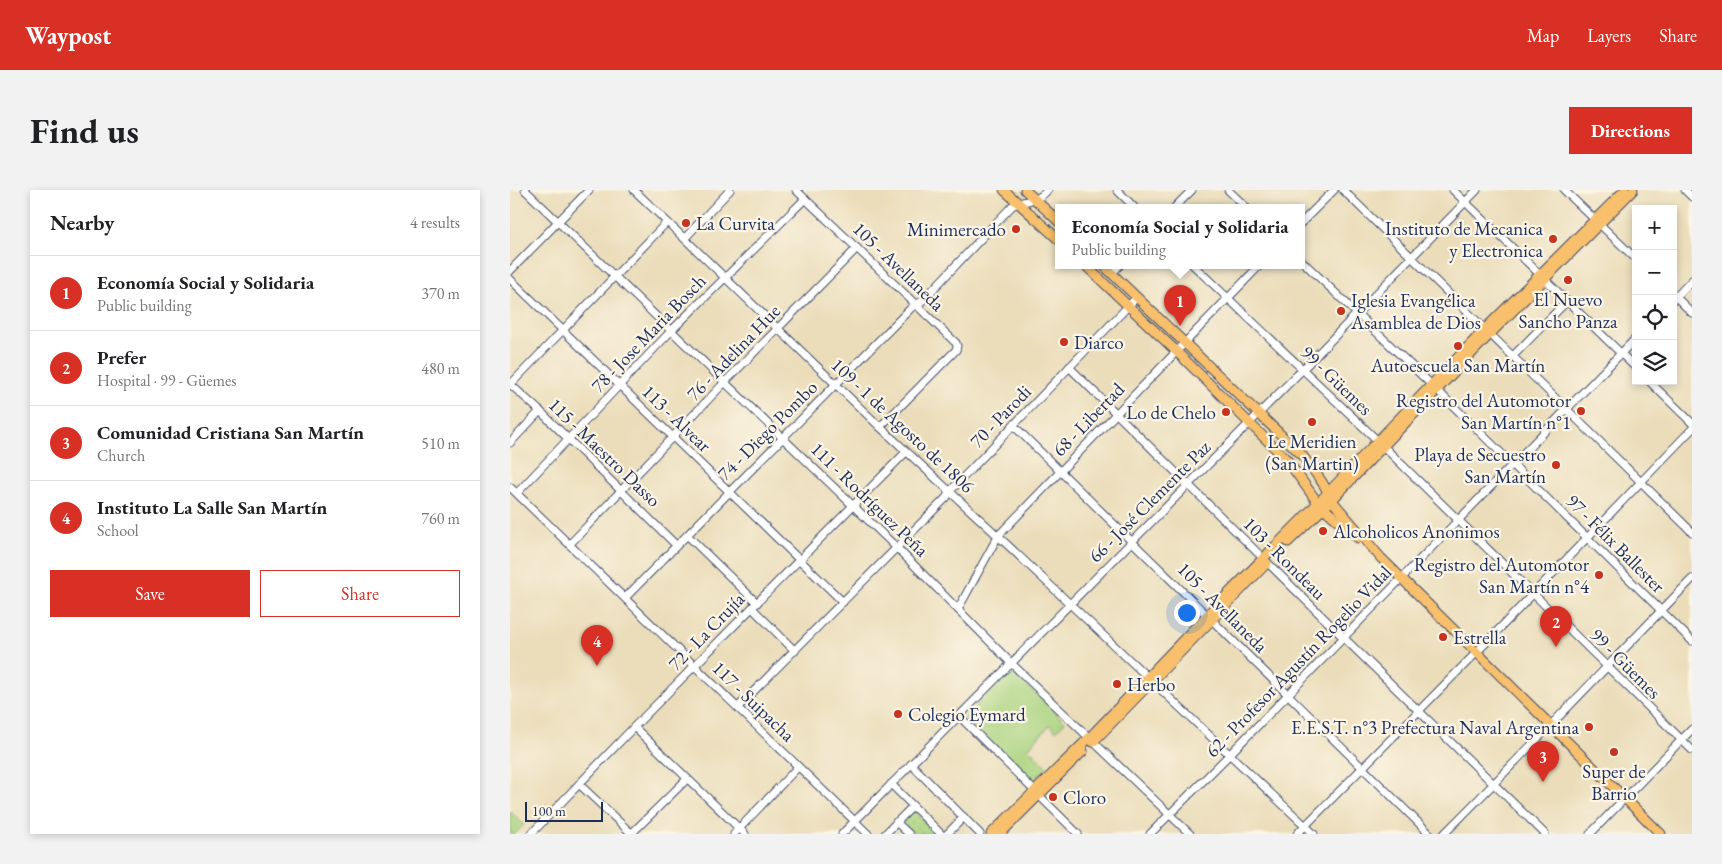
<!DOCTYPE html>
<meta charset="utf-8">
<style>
:root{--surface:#fff;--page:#f2f2f2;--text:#202124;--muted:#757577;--line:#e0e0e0;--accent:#d93025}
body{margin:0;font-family:"EB Garamond",serif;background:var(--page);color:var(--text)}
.controls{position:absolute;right:15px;top:15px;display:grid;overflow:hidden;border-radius:0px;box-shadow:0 2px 8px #0003}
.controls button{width:45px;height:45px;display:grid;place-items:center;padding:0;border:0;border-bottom:1px solid var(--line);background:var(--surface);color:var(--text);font:25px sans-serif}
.scale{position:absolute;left:15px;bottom:12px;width:78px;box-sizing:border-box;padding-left:5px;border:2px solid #1b2f5e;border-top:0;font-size:14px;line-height:18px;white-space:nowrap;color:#1b2f5e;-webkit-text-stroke:4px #fcf5e5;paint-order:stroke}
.you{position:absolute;left:676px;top:422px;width:18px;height:18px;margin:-12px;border:4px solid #fff;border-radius:50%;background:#1a73e8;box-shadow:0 0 0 8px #1a73e833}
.badge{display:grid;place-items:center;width:32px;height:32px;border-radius:50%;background:var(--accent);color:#fff;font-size:16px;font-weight:700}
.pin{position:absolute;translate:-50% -41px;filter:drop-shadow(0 1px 2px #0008)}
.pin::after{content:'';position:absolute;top:26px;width:18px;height:15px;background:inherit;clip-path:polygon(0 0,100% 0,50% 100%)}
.popup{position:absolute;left:545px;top:14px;width:250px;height:65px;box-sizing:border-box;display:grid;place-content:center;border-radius:0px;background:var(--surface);filter:drop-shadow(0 1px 4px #0005);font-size:16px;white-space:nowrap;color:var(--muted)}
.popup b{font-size:19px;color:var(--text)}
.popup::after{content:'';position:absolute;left:50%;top:100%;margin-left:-10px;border:10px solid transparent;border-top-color:var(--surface)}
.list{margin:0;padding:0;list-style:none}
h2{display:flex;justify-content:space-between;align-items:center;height:65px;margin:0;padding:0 20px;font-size:21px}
h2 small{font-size:16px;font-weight:400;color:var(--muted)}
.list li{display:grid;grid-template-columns:32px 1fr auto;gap:15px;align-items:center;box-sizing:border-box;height:75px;padding:0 20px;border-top:1px solid var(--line)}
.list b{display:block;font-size:19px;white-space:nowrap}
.list p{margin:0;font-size:16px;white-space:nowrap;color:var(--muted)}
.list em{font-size:16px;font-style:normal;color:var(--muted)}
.actions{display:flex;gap:10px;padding:15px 20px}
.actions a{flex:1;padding:11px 0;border:1px solid var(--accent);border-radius:0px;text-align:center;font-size:18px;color:var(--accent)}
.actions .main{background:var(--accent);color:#fff}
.icon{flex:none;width:28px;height:28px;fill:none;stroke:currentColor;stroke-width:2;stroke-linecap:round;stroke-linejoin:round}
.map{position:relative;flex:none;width:1182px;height:644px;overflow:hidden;border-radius:0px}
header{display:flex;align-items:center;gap:30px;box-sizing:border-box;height:70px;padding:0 25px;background:var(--accent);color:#fff}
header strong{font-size:24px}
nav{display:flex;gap:28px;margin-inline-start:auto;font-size:18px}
.intro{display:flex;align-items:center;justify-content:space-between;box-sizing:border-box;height:120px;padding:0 30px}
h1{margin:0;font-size:35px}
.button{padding:12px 22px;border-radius:0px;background:var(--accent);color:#fff;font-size:18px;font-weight:700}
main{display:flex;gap:30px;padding:0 30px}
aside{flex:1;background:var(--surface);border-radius:0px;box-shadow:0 2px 8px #0003}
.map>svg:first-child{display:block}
</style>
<header>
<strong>Waypost</strong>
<nav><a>Map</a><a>Layers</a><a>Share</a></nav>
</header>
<div class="intro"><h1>Find us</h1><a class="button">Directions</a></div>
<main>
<aside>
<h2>Nearby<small>4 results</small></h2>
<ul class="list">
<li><span class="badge">1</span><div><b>Economía Social y Solidaria</b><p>Public building</p></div><em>370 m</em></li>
<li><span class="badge">2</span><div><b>Prefer</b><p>Hospital · 99 - Güemes</p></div><em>480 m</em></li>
<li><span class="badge">3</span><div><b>Comunidad Cristiana San Martín</b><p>Church</p></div><em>510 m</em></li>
<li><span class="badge">4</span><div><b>Instituto La Salle San Martín</b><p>School</p></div><em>760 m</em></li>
</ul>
<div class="actions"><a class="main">Save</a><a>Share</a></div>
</aside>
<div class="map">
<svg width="1182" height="644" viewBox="0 0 1182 644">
<defs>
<pattern id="green-dots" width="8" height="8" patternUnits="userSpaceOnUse" patternTransform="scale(1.25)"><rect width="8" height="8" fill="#aad480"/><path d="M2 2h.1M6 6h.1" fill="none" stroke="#92b671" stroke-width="1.8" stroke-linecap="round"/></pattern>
</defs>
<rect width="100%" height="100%" fill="#fcf5e5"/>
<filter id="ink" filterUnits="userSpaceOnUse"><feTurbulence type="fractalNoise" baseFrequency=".02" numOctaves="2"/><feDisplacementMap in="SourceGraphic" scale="10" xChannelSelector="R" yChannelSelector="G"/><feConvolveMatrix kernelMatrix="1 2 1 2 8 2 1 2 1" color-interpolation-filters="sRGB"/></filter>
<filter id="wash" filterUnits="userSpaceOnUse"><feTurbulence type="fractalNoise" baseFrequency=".0096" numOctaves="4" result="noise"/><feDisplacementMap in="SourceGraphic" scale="20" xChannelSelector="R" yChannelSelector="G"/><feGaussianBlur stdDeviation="1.12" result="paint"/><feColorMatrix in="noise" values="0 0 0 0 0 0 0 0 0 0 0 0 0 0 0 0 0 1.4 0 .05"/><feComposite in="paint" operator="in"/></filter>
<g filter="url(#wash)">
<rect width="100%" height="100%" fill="#ebddba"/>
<path fill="url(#green-dots)" stroke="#62826f" d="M 402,619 L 428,644 L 404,644 L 391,631 Z"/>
<g fill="#aad480" stroke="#62826f">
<path d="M 500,482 L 503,482 L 555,532 L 546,541 L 540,535 L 518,558 L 537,577 L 523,591 L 520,591 L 456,529 L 456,526 Z"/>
<path d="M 0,621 L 14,635 L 5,644 L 0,644 Z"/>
</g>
</g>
<g filter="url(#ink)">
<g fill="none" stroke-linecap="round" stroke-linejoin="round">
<g stroke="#3a496c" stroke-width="9">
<g id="minor">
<path d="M 15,0 L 387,358 L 501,473 L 680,644"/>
<path d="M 124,0 L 370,237 L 488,346 L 804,644"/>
<path d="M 286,0 L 446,153 L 447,156 L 446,160 L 370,237"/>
<path d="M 607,0 L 624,17"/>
<path d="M 718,0 L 736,17"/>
<path d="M 833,0 L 1182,342"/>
<path d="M 943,0 L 1126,178"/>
<path d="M 1054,0 L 1126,69"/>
<path d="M 1175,0 L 1182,7"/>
<path d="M 665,17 L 682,0"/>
<path d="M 791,33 L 824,0"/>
<path d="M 175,48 L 220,0"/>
<path d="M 791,70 L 927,200 L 1182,451"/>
<path d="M 683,75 L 868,251 L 1182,560"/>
<path d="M 0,81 L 79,0"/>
<path d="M 602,83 L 610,75"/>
<path d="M 0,89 L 333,412"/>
<path d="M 1164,105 L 1182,123"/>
<path d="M 1163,110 L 1182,90"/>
<path d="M 1003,166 L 1056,112"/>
<path d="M 559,177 L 833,447 L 1035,644"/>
<path d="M 1139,191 L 1182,233"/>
<path d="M 0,194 L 30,221 L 166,355"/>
<path d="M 0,195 L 157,32"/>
<path d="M 503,235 L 920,644"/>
<path d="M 0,253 L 30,221"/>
<path d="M 0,297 L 358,644"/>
<path d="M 7,303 L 161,141 L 295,9"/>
<path d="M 177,345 L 247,413"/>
<path d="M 60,354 L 215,192 L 347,58"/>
<path d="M 115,408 L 401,118 L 412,111 L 502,16 C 517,8 525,14 538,0"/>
<path d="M 242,418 L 285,461"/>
<path d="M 448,419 L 488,346 L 750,75"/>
<path d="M 228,517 L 436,308 L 443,298 L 627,107"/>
<path d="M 449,526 L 568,644"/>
<path d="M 124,537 L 235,644"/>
<path d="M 401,574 L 470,644"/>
<path d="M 69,594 L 122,644"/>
<path d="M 381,594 L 431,644"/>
<path d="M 386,632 L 399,644"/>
<path d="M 21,644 L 124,537 L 396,262"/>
<path d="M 121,644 L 177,589"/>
<path d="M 224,644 L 288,577"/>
<path d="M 332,644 L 793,179 L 967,0"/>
<path d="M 375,644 L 403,616"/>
<path d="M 437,644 L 454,627"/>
<path d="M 640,644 L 719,565 L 1126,148"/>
<path d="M 787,644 L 966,463 L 1182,239"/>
<path d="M 934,644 C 1018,560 1099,474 1182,389"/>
<path d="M 1080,644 L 1182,539"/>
</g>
</g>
<g stroke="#3a496c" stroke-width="11">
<g id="major">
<path d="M 494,0 L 549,50"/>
<path d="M 515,0 L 549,32"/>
<path d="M 575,75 L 666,161 L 777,270 L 808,313 L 848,348"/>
<path d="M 593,75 L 792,265 L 812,292 L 825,314 L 871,368 L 1151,644"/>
<path d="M 778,352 L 822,310 L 984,140 L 1123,0"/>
<path d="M 583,552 L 757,373"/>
<path d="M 481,644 L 580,547 L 697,425 L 808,313 L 975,139 L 1115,0"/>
<path d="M 490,644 L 573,561"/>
</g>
</g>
<use href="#minor" stroke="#fff" stroke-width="7"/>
<use href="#major" stroke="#f8bf6c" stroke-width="9"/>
</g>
</g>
<g fill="#c8321e" stroke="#fcf5e5" stroke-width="2">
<circle cx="176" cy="33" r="5"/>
<circle cx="506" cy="39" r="5"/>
<circle cx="1043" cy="49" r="5"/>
<circle cx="1058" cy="90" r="5"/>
<circle cx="831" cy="121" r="5"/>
<circle cx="554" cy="152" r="5"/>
<circle cx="948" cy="156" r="5"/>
<circle cx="1071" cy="221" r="5"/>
<circle cx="716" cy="222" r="5"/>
<circle cx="802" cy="232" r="5"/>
<circle cx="1046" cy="275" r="5"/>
<circle cx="813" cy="341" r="5"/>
<circle cx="1089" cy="385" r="5"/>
<circle cx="933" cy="447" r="5"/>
<circle cx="607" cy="494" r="5"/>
<circle cx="388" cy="524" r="5"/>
<circle cx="1079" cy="537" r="5"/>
<circle cx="1104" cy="562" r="5"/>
<circle cx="543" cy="607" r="5"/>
</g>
<g text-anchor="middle" stroke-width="4.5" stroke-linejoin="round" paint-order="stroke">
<g font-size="19" fill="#1b2f5e" stroke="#fcf5e5" text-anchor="start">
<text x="186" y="40">La Curvita</text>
<text x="1033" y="45" text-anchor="end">Instituto de Mecanica<tspan x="1033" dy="22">y Electronica</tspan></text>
<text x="496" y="46" text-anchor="end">Minimercado</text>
<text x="1058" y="116" text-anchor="middle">El Nuevo<tspan x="1058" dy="22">Sancho Panza</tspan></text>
<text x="841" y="117">Iglesia Evangélica<tspan x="841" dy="22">Asamblea de Dios</tspan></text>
<text x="564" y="159">Diarco</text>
<text x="948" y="182" text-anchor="middle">Autoescuela San Martín</text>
<text x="1061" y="217" text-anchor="end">Registro del Automotor<tspan x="1061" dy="22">San Martín n°1</tspan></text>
<text x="706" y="229" text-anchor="end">Lo de Chelo</text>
<text x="802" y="258" text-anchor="middle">Le Meridien<tspan x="802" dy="22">(San Martin)</tspan></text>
<text x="1036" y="271" text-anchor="end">Playa de Secuestro<tspan x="1036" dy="22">San Martín</tspan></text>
<text x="823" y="348">Alcoholicos Anonimos</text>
<text x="1079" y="381" text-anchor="end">Registro del Automotor<tspan x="1079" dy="22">San Martín n°4</tspan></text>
<text x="943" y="454">Estrella</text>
<text x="617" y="501">Herbo</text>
<text x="398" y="531">Colegio Eymard</text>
<text x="1069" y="544" text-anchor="end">E.E.S.T. n°3 Prefectura Naval Argentina</text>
<text x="1104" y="588" text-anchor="middle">Super de<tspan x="1104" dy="22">Barrio</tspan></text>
<text x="553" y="614">Cloro</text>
</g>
<g font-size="19" fill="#1b2f5e" stroke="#fcf5e5">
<text transform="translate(389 76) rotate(44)" y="7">105 - Avellaneda</text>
<text transform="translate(138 143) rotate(-46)" y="7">78 - Jose Maria Bosch</text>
<text transform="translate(223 162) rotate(-46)" y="7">76 - Adelina Hue</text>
<text transform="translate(827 190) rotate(44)" y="7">99 - Güemes</text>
<text transform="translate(490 226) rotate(-46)" y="7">70 - Parodi</text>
<text transform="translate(167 228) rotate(44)" y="7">113 - Alvear</text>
<text transform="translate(578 229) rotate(-46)" y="7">68 - Libertad</text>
<text transform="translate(393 235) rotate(43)" y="7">109 - 1 de Agosto de 1806</text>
<text transform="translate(257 240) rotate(-45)" y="7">74 - Diego Pombo</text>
<text transform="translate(95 262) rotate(44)" y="7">115 - Maestro Dasso</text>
<text transform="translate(360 309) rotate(44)" y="7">111 - Rodríguez Peña</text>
<text transform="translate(639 311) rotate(-45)" y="7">66 - José Clemente Paz</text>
<text transform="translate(1106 353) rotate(45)" y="7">97 - Félix Ballester</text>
<text transform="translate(775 368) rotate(45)" y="7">103 - Rondeau</text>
<text transform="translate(713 417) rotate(45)" y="7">105 - Avellaneda</text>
<text transform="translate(196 441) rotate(-46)" y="7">72 - La Crujía</text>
<text transform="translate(788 471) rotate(-46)" y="7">62 - Profesor Agustín Rogelio Vidal</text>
<text transform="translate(1116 473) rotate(45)" y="7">99 - Güemes</text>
<text transform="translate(244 511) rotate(44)" y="7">117 - Suipacha</text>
</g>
</g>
</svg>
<div class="controls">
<button>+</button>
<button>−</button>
<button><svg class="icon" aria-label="locate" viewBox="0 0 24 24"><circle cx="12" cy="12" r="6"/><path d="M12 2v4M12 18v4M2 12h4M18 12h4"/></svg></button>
<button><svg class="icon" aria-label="layers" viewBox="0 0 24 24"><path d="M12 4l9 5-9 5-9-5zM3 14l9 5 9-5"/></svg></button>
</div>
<div class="scale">100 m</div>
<div class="you"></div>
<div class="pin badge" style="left:670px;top:136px">1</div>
<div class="popup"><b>Economía Social y Solidaria</b>Public building</div>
<div class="pin badge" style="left:1046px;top:457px">2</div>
<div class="pin badge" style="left:1033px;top:592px">3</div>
<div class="pin badge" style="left:87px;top:476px">4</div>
</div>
</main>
